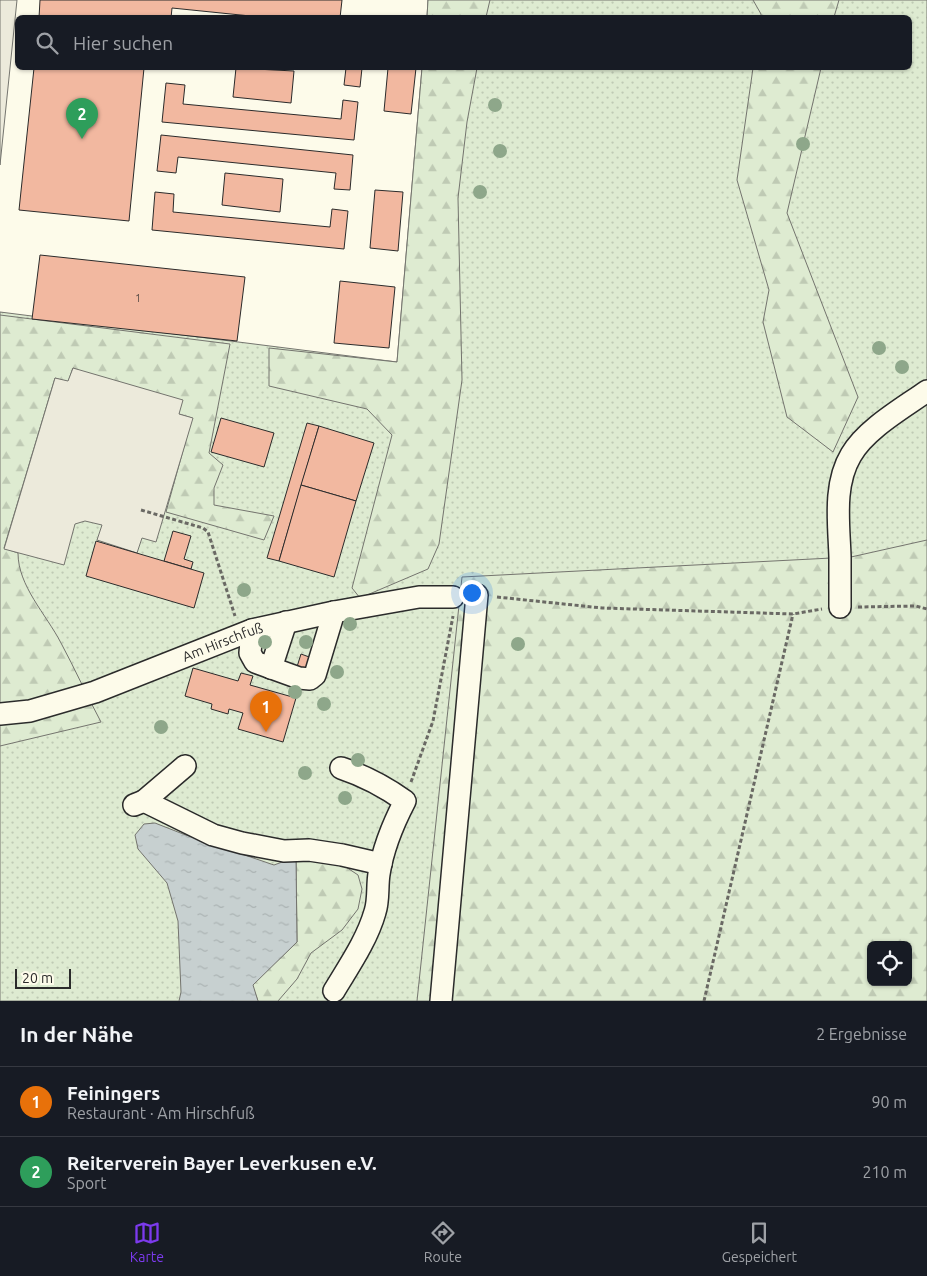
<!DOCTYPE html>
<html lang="de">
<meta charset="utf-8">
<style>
:root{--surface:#171b24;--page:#242831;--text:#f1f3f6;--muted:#9ea1a6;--line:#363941;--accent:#7c3aed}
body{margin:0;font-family:Ubuntu,sans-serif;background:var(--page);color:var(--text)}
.controls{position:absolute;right:15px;bottom:15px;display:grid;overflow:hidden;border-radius:8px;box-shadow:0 1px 4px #0004}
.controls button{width:45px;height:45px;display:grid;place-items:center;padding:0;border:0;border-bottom:1px solid var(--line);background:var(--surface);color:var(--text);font:25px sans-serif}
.scale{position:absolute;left:15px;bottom:12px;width:56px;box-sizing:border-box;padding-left:5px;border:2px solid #2b2b2b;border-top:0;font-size:14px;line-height:18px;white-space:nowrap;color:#2b2b2b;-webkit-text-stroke:4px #fdfbea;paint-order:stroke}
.you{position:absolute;left:471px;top:592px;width:18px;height:18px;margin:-12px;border:4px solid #fff;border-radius:50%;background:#1a73e8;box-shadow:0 0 0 8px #1a73e833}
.badge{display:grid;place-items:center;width:32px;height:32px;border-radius:50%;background:var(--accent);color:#fff;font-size:16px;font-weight:700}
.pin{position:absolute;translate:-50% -41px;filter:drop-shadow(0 1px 2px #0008)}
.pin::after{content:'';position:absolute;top:26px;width:18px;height:15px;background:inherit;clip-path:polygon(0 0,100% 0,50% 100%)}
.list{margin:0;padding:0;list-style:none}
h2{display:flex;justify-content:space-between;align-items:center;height:65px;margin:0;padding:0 20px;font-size:21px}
h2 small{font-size:16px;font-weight:400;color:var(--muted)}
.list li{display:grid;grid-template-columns:32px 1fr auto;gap:15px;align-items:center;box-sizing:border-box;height:70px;padding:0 20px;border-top:1px solid var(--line)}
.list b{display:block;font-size:19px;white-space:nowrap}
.list p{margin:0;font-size:16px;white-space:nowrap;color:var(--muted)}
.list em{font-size:16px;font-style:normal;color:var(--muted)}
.icon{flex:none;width:28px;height:28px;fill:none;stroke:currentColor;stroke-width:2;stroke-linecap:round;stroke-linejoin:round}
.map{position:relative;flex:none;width:927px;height:1001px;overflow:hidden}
.search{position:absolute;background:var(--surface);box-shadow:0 1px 4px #0004;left:15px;right:15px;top:15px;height:55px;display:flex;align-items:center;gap:12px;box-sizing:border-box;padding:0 18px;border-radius:8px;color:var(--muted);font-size:19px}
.sheet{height:205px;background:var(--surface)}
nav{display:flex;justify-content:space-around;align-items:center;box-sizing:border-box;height:70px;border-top:1px solid var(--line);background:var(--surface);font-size:14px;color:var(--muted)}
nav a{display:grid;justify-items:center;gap:2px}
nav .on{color:var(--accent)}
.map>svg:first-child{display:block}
</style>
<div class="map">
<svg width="927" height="1001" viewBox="0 0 927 1001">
<defs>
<pattern id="grass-dots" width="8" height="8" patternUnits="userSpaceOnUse" patternTransform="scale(1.25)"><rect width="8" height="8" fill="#deebd1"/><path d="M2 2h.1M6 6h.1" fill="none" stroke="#bfcab4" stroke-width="1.8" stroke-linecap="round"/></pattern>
<pattern id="forest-firs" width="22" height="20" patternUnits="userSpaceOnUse" patternTransform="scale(1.25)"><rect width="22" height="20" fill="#deebd1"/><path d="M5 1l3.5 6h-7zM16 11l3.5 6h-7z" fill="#bfcab4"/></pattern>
<pattern id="water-ripples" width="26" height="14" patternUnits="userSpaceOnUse" patternTransform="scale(1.25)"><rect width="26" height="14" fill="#c7d0d0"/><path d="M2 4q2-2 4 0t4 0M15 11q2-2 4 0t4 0" fill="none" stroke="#abb3b3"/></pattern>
</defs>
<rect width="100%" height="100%" fill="#fdfbea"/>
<path fill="url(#grass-dots)" stroke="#74746e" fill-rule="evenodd" d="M 428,0 L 927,0 L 927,1001 L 0,1001 L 0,312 L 397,362 L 422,68 L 910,68 L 910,18 L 427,17 ZM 871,945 L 908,945 L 908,982 L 871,982 Z"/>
<g fill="url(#forest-firs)" stroke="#74746e" fill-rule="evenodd">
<path d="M 428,0 L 490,0 L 486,17 L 427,17 Z"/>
<path d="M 753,0 L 839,0 L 834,17 L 761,18 L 761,14 Z"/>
<path d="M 422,68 L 477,68 L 467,122 L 458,198 L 462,380 L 439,544 L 428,569 L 360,598 L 352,588 L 392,435 L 367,409 L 269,386 L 269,348 L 397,362 Z"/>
<path d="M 753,68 L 821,68 L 787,213 L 858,397 L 833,452 L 787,417 L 763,322 L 769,290 L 737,180 Z"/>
<path d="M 0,315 L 230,344 L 209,453 L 223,465 L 214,488 L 214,505 L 274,516 L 264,540 L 166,512 L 192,418 L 179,414 L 73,368 L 68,382 L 55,378 L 4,548 L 18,553 C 18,586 46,614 61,643 C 75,669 87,696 101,722 L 0,746 Z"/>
<path d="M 927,540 L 927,1001 L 417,1001 L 462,577 L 851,557 ZM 871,945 L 908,945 L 908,982 L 871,982 Z"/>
<path d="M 296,857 L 346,867 L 358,875 L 362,889 L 358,909 L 342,930 L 311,953 L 297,979 L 278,1001 L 258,1001 L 252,985 L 297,942 Z"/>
</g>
<g fill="#eceadb" stroke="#74746e">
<path d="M 0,0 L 17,0 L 0,165 Z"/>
<path d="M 73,368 L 183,400 L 179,414 L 193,418 L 156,542 L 142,538 L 137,553 L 97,540 L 102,525 L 85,521 L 75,524 L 64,565 L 4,549 L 55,378 L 68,381 Z"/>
</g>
<path fill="url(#water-ripples)" stroke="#74746e" d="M 155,823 L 183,834 L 274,865 L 296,857 L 297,942 L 253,985 L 258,1001 L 179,1001 L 181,992 L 178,921 L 167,883 L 138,849 L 135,835 L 144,824 Z"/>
<g fill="#f2b8a0" stroke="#2b2b2b">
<path d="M 40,0 L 342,0 L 340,18 L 270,18 L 172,8 L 171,18 L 39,18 Z"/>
<path d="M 34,68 L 144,68 L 129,221 L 19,210 Z"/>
<path d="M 236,68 L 294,71 L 291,103 L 233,97 Z"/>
<path d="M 346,68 L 362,68 L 360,87 L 344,85 Z"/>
<path d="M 388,68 L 416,68 L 411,114 L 384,111 Z"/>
<path d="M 166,83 L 185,85 L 183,104 L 341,119 L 343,100 L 358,102 L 354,140 L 162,122 Z"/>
<path d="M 161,135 L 353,155 L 350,190 L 334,189 L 336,173 L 178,157 L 176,173 L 157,171 Z"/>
<path d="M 225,173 L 283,179 L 280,212 L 222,205 Z"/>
<path d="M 375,190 L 403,192 L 398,251 L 370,248 Z"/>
<path d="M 155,192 L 174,194 L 173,212 L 330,227 L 332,209 L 348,211 L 344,249 L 152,230 Z"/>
<path d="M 40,255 L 245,277 L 237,341 L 32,319 Z"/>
<path d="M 340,281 L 395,287 L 389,348 L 334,343 Z"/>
<path d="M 221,418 L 274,433 L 264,467 L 211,452 Z"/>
<path d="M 307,423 L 319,426 L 279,561 L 267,558 Z"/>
<path d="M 319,426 L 374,443 L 356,501 L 301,485 Z"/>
<path d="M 301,485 L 356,501 L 334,577 L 279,561 Z"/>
<path d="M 173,531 L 191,536 L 184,559 L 193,562 L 191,569 L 164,561 Z"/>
<path d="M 96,541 L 204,573 L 194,608 L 86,576 Z"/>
<path d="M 301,654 L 312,658 L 307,673 L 296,670 Z"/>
<path d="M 193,668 L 238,681 L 241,673 L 253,676 L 250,685 L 296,698 L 283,742 L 238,729 L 243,713 L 229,709 L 228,714 L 211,709 L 212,704 L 185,696 Z"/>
</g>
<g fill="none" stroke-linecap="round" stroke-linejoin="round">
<g stroke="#2b2b2b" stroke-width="24">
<g id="minor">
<path d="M 840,607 C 840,590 840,573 840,557 C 839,524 833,485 851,455 C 866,429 903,408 927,391"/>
<path d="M 252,630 L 250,653 L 255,662 L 299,678 L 310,679 L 315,675 L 334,612"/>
<path d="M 271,668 L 286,622"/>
<path id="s1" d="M 0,714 L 30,711 L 95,692 L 252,630 L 334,612 L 419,597 L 453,597"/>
<path d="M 144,801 L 185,766"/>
<path d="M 134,805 L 144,801 L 213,835 L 242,843 L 284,851 L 309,850 L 342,855 L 381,864"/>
<path d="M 334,991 C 349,966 367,940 375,912 C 379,900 377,886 379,874 C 383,848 393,824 405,801 C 384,786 365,776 341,768"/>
<path d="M 441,1001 L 477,595"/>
</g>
</g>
<g stroke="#6a6964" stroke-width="3" stroke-dasharray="4 2.5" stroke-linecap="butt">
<path d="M 141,510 L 203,528 L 208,532 L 235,616"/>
<path d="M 497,597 L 602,608 L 793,614 L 822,609"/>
<path d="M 858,607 L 916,606 L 927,609"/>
<path d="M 411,782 L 433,721 L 453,616"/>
<path d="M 704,1001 L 793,614"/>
</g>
<use href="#minor" stroke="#fdfbea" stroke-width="21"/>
</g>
<g fill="#8ea78a">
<circle cx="495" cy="105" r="7"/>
<circle cx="803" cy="144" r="7"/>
<circle cx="500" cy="151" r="7"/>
<circle cx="480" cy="192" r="7"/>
<circle cx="879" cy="348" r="7"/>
<circle cx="902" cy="367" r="7"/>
<circle cx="244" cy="590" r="7"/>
<circle cx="350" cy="624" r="7"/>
<circle cx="265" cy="642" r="7"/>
<circle cx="306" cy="642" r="7"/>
<circle cx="518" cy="644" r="7"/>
<circle cx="337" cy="672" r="7"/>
<circle cx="295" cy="692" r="7"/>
<circle cx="324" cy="704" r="7"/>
<circle cx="161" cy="727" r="7"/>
<circle cx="358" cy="760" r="7"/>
<circle cx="305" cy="773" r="7"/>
<circle cx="345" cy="798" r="7"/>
</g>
<g text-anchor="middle" stroke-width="4" stroke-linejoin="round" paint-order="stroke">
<g font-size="11" fill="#5d4e48">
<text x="138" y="302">1</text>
</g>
<g font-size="14" fill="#2b2b2b" stroke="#fdfbea">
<text dy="5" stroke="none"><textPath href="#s1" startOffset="235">Am Hirschfuß</textPath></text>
</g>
</g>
</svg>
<div class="controls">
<button><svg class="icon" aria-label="locate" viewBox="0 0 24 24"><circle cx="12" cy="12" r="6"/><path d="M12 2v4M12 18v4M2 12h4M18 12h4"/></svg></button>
</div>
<div class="scale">20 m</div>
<div class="you"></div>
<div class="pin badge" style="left:266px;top:732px;background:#e8710a">1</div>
<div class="pin badge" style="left:82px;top:139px;background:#2e9e5b">2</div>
<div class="search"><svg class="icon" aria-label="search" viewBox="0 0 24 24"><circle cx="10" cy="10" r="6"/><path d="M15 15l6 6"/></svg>Hier suchen</div>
</div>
<section class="sheet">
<h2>In der Nähe<small>2 Ergebnisse</small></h2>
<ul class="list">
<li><span class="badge" style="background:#e8710a">1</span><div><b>Feiningers</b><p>Restaurant · Am Hirschfuß</p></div><em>90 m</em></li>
<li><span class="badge" style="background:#2e9e5b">2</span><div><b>Reiterverein Bayer Leverkusen e.V.</b><p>Sport</p></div><em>210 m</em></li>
</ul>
</section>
<nav>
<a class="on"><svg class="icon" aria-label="map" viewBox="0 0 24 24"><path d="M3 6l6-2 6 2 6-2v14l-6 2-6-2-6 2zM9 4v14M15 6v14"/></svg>Karte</a>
<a><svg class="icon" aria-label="directions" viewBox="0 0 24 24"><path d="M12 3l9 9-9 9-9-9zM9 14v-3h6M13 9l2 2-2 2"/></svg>Route</a>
<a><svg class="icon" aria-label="saved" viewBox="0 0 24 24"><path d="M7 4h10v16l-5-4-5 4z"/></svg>Gespeichert</a>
</nav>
